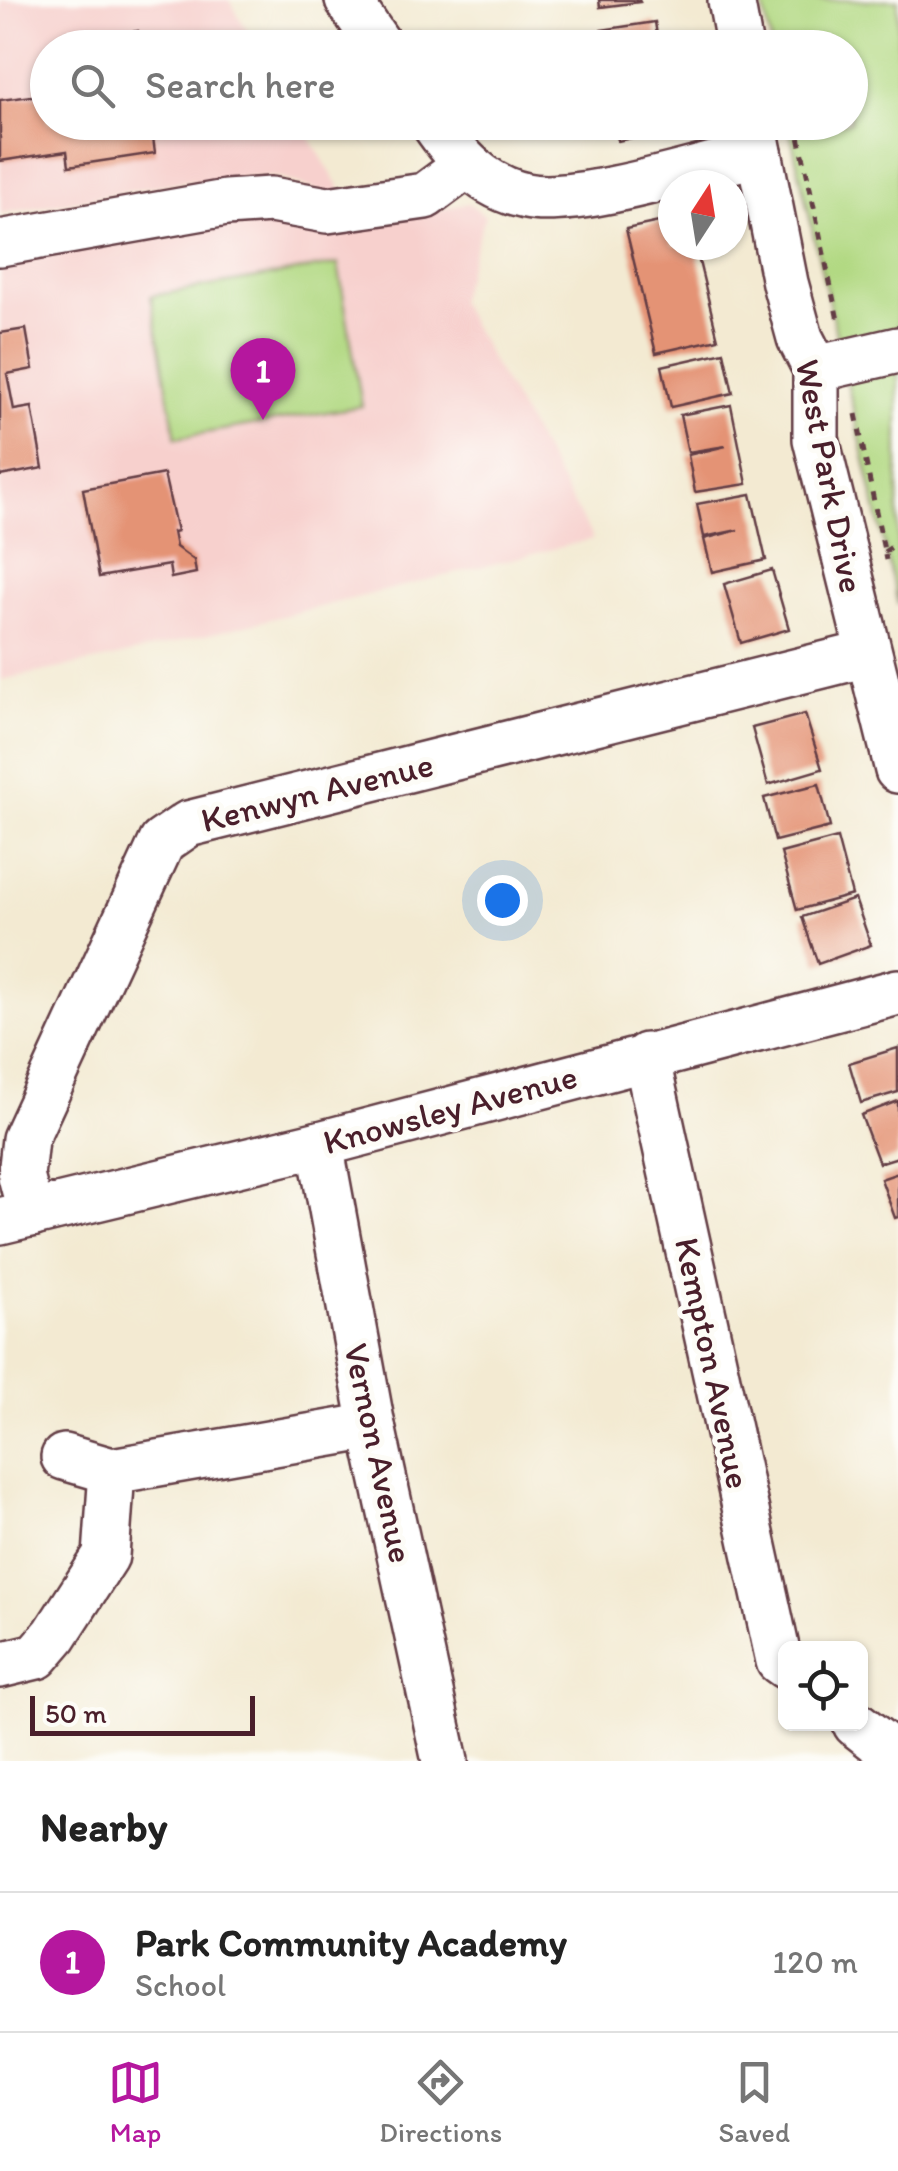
<!DOCTYPE html>
<style>
:root{--surface:#fff;--page:#f6f6f6;--text:#222;--muted:#767676;--line:#e0e0e0;--accent:#b5179e}
body{margin:0;font-family:Itim,sans-serif;background:var(--page);color:var(--text)}
.controls{position:absolute;right:30px;bottom:30px;display:grid;overflow:hidden;border-radius:15px;box-shadow:0 2px 8px #0004}
.controls button{width:90px;height:90px;display:grid;place-items:center;padding:0;border:0;border-bottom:2px solid var(--line);background:var(--surface);color:var(--text);font:50px sans-serif}
.compass{position:absolute;left:658px;top:170px;width:90px;height:90px;border-radius:50%;background:var(--surface);box-shadow:0 2px 8px #0004;rotate:12deg}
.scale{position:absolute;left:30px;bottom:25px;width:225px;box-sizing:border-box;padding-left:10px;border:5px solid #4a1f2b;border-top:0;font-size:28px;line-height:35px;white-space:nowrap;color:#4a1f2b;-webkit-text-stroke:8px #fdfcf7;paint-order:stroke}
.you{position:absolute;left:502px;top:900px;width:35px;height:35px;margin:-25px;border:8px solid #fff;border-radius:50%;background:#1a73e8;box-shadow:0 0 0 15px #1a73e833}
.badge{display:grid;place-items:center;width:65px;height:65px;border-radius:50%;background:var(--accent);color:#fff;font-size:32px;font-weight:700}
.pin{position:absolute;translate:-50% -82px;filter:drop-shadow(0 2px 5px #0008)}
.pin::after{content:'';position:absolute;top:52px;width:35px;height:30px;background:inherit;clip-path:polygon(0 0,100% 0,50% 100%)}
.list{margin:0;padding:0;list-style:none}
h2{display:flex;justify-content:space-between;align-items:center;height:130px;margin:0;padding:0 40px;font-size:42px}
h2 small{font-size:32px;font-weight:400;color:var(--muted)}
.list li{display:grid;grid-template-columns:65px 1fr auto;gap:30px;align-items:center;box-sizing:border-box;height:140px;padding:0 40px;border-top:2px solid var(--line)}
.list b{display:block;font-size:38px;white-space:nowrap}
.list p{margin:0;font-size:32px;white-space:nowrap;color:var(--muted)}
.list em{font-size:32px;font-style:normal;color:var(--muted)}
.icon{flex:none;width:55px;height:55px;fill:none;stroke:currentColor;stroke-width:2;stroke-linecap:round;stroke-linejoin:round}
.map{position:relative;flex:none;width:898px;height:1761px;overflow:hidden}
.search{position:absolute;background:var(--surface);box-shadow:0 2px 8px #0004;left:30px;right:30px;top:30px;height:110px;display:flex;align-items:center;gap:25px;box-sizing:border-box;padding:0 35px;border-radius:55px;color:var(--muted);font-size:38px}
.sheet{height:270px;background:var(--surface)}
nav{display:flex;justify-content:space-around;align-items:center;box-sizing:border-box;height:140px;border-top:2px solid var(--line);background:var(--surface);font-size:28px;color:var(--muted)}
nav a{display:grid;justify-items:center;gap:5px}
nav .on{color:var(--accent)}
.map>svg:first-child{display:block}
</style>
<div class="map">
<svg width="898" height="1761" viewBox="0 0 898 1761">
<rect width="100%" height="100%" fill="#fdfcf7"/>
<filter id="ink" filterUnits="userSpaceOnUse"><feTurbulence type="fractalNoise" baseFrequency=".01" numOctaves="2"/><feDisplacementMap in="SourceGraphic" scale="20" xChannelSelector="R" yChannelSelector="G"/><feConvolveMatrix kernelMatrix="1 2 1 2 8 2 1 2 1" color-interpolation-filters="sRGB"/></filter>
<filter id="wash" filterUnits="userSpaceOnUse"><feTurbulence type="fractalNoise" baseFrequency=".0048" numOctaves="4" result="noise"/><feDisplacementMap in="SourceGraphic" scale="40" xChannelSelector="R" yChannelSelector="G"/><feGaussianBlur stdDeviation="2.25" result="paint"/><feColorMatrix in="noise" values="0 0 0 0 0 0 0 0 0 0 0 0 0 0 0 0 0 1.4 0 .05"/><feComposite in="paint" operator="in"/></filter>
<g filter="url(#wash)">
<rect width="100%" height="100%" fill="#f3ead2"/>
<g fill="#f7d0cd">
<path d="M 0,0 L 229,0 L 257,47 L 48,48 L 48,122 L 301,123 L 347,200 L 276,177 L 239,178 L 194,187 L 192,180 L 0,214 Z"/>
<path d="M 469,203 L 485,216 L 458,301 L 593,539 L 113,658 L 0,680 L 0,263 L 258,216 L 393,220 Z"/>
</g>
<g fill="#b2d983" stroke="#7e7c57" stroke-width="2.5">
<path d="M 762,0 L 898,0 L 898,605 L 788,123 L 850,122 L 850,48 L 772,47 Z"/>
<path d="M 338,264 L 362,406 L 176,438 L 151,296 Z"/>
</g>
<g id="blocks">
<g fill="#e49375">
<path d="M 599,0 L 639,0 L 640,2 L 600,7 Z"/>
<path d="M 655,22 L 659,48 L 603,48 L 601,30 Z"/>
<path d="M 138,31 L 140,48 L 99,48 L 97,37 Z"/>
<path d="M 48,94 L 48,122 L 151,122 L 155,153 L 69,166 L 67,151 L 0,161 L 0,100 Z"/>
<path d="M 615,122 L 674,122 L 675,128 L 618,141 Z"/>
<path d="M 673,219 L 673,245 L 695,245 L 718,339 L 656,353 L 626,229 Z"/>
<path d="M 26,329 L 33,369 L 7,374 L 14,410 L 32,407 L 43,468 L 0,476 L 0,333 Z"/>
<path d="M 724,352 L 733,393 L 671,407 L 662,366 Z"/>
<path d="M 731,405 L 747,484 L 695,492 L 688,455 L 726,446 L 688,452 L 680,415 Z"/>
<path d="M 164,474 L 177,531 L 173,532 L 176,547 L 194,560 L 196,573 L 171,578 L 169,565 L 99,577 L 83,489 Z"/>
<path d="M 751,494 L 766,560 L 712,572 L 704,539 L 738,530 L 704,537 L 697,504 Z"/>
<path d="M 772,570 L 789,629 L 741,643 L 724,584 Z"/>
<path d="M 805,714 L 822,769 L 768,785 L 752,728 Z"/>
<path d="M 819,784 L 830,827 L 775,841 L 764,798 Z"/>
<path d="M 837,838 L 852,895 L 797,910 L 781,853 Z"/>
<path d="M 855,899 L 871,945 L 818,964 L 802,917 Z"/>
<path d="M 898,1048 L 898,1092 L 861,1103 L 849,1063 Z"/>
<path d="M 898,1101 L 898,1157 L 879,1163 L 861,1115 Z"/>
<path d="M 898,1173 L 898,1217 L 895,1218 L 881,1179 Z"/>
</g>
</g>
</g>
<g filter="url(#ink)">
<use href="#blocks" fill-opacity="0" stroke="#633d44" stroke-width="2.5"/>
<g fill="none" stroke-linecap="round" stroke-linejoin="round">
<g stroke="#633d44" stroke-width="50">
<g id="minor">
<path d="M 348,0 L 381,48"/>
<path d="M 731,0 L 740,48"/>
<path d="M 433,122 C 457,157 483,187 526,196 C 575,207 705,166 759,153"/>
<path d="M 753,122 L 785,283 L 800,338 L 816,369 L 816,439 L 898,770"/>
<path d="M 0,243 L 226,203 L 271,200 L 327,210 L 425,196 L 467,165"/>
<path d="M 816,369 L 898,350"/>
<path d="M 646,1056 L 779,1661 L 786,1666"/>
<path d="M 320,1144 L 372,1426 L 445,1761"/>
<path d="M 31,1214 L 21,1176 L 25,1139 L 162,842 L 188,824 L 867,654"/>
<path d="M 0,1221 L 320,1144 L 898,992"/>
<path d="M 64,1457 L 112,1471"/>
<path d="M 0,1665 L 37,1656 L 55,1635 L 106,1556 L 112,1471 L 372,1426"/>
<path d="M 856,1724 L 898,1757"/>
</g>
</g>
<g stroke="#633d44" stroke-width="5" stroke-dasharray="8 8" stroke-linecap="butt">
<path d="M 796,122 L 839,325"/>
<path d="M 856,414 L 886,560"/>
<path d="M 884,552 L 898,543"/>
</g>
<use href="#minor" stroke="#fff" stroke-width="45"/>
</g>
</g>
<g text-anchor="middle" stroke-width="10" stroke-linejoin="round" paint-order="stroke">
<g font-size="35" fill="#4a1f2b" stroke="#fdfcf7">
<text transform="translate(830 476) rotate(79)" y="12">West Park Drive</text>
<text transform="translate(317 792) rotate(-14)" y="12">Kenwyn Avenue</text>
<text transform="translate(450 1109) rotate(-15)" y="12">Knowsley Avenue</text>
<text transform="translate(713 1363) rotate(78)" y="12">Kempton Avenue</text>
<text transform="translate(379 1453) rotate(78)" y="12">Vernon Avenue</text>
</g>
</g>
</svg>
<div class="controls">
<button><svg class="icon" aria-label="locate" viewBox="0 0 24 24"><circle cx="12" cy="12" r="6"/><path d="M12 2v4M12 18v4M2 12h4M18 12h4"/></svg></button>
</div>
<svg class="compass" viewBox="-18 -18 36 36"><path d="M0-13l5 13h-10z" fill="#e53935"/><path d="M0 13l5-13h-10z" fill="#767676"/></svg>
<div class="scale">50 m</div>
<div class="you"></div>
<div class="pin badge" style="left:263px;top:420px">1</div>
<div class="search"><svg class="icon" aria-label="search" viewBox="0 0 24 24"><circle cx="10" cy="10" r="6"/><path d="M15 15l6 6"/></svg>Search here</div>
</div>
<section class="sheet">
<h2>Nearby<small></small></h2>
<ul class="list">
<li><span class="badge">1</span><div><b>Park Community Academy</b><p>School</p></div><em>120 m</em></li>
</ul>
</section>
<nav>
<a class="on"><svg class="icon" aria-label="map" viewBox="0 0 24 24"><path d="M3 6l6-2 6 2 6-2v14l-6 2-6-2-6 2zM9 4v14M15 6v14"/></svg>Map</a>
<a><svg class="icon" aria-label="directions" viewBox="0 0 24 24"><path d="M12 3l9 9-9 9-9-9zM9 14v-3h6M13 9l2 2-2 2"/></svg>Directions</a>
<a><svg class="icon" aria-label="saved" viewBox="0 0 24 24"><path d="M7 4h10v16l-5-4-5 4z"/></svg>Saved</a>
</nav>
